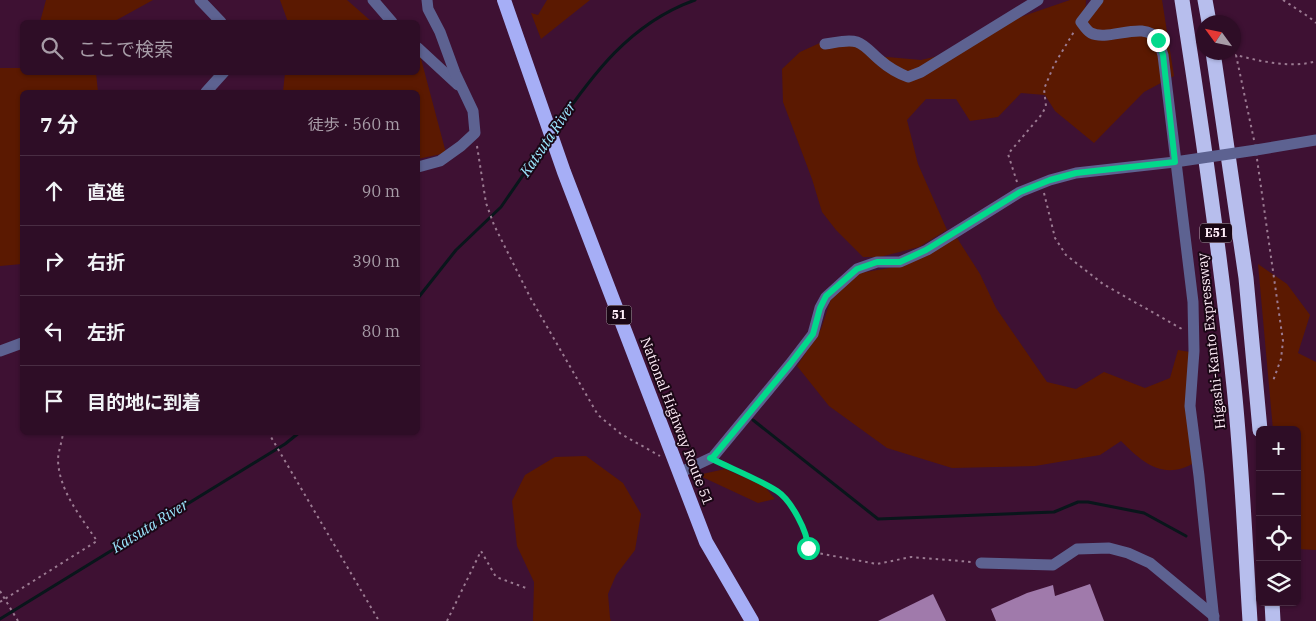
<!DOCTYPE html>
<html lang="ja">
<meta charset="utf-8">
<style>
:root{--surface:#2e0d26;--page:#3a1b32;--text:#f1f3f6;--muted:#a79ca7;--line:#492d43}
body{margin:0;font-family:"IBM Plex Serif","Noto Sans JP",serif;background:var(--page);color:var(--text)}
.controls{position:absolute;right:15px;bottom:15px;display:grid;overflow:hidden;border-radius:8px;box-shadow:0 1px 4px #0004}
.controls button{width:45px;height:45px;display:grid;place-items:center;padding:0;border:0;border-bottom:1px solid var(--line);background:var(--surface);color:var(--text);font:25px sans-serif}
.compass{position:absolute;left:1196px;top:15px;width:45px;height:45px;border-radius:50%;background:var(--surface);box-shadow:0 1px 4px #0004;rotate:303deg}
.stop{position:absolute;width:15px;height:15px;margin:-11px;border:4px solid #02d98b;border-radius:50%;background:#fff}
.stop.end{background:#02d98b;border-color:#fff;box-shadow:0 1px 5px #0008}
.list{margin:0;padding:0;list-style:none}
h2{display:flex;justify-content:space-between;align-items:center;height:65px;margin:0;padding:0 20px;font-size:21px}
h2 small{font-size:16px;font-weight:400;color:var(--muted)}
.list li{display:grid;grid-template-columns:32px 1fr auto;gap:15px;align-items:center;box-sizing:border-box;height:70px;padding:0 20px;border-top:1px solid var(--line)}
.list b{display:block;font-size:19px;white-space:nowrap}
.list em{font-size:16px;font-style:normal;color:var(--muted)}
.icon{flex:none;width:28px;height:28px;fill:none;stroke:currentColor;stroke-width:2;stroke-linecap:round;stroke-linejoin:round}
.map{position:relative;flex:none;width:1316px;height:621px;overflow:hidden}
.search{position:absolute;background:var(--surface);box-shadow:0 1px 4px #0004;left:20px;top:20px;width:400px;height:55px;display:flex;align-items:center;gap:12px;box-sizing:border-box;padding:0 18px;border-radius:8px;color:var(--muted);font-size:19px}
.panel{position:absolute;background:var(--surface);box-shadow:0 1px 4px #0004;left:20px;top:90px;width:400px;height:345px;border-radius:8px}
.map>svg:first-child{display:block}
</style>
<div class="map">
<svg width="1316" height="621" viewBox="0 0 1316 621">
<rect width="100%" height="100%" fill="#3e1133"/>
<g fill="#5b1901">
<path d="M 46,0 L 153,0 L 113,22 L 40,22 Z"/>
<path d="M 280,0 L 347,0 L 372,22 L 288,22 Z"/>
<path d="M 547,0 L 590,0 L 541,39 L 531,13 L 538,15 Z"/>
<path d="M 1070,0 L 1086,0 L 1085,20 L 1101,0 L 1162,0 L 1174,76 L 1144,92 L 1094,143 L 1055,111 L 1045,95 L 1021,93 L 998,117 L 970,121 L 956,99 L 926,99 L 907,120 L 918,164 L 947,230 L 919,247 L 880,257 L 863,257 L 836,230 L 822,212 L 812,179 L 783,102 L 782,69 L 800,52 L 822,42 L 854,43 L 876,56 L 921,60 L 959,51 L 1006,22 Z"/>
<path d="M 418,54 L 420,55 L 446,153 L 418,159 L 418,92 L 283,92 L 285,73 L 418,72 Z"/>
<path d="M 0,68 L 22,68 L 22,72 L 96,73 L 98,92 L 22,92 L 22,264 L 0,266 Z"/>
<path d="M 957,238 L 980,274 L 996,308 L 1047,382 L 1076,389 L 1104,372 L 1145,388 L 1170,378 L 1178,350 L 1190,352 L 1194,463 C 1163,481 1142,462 1121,441 L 1100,455 L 1035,466 L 952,468 L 887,448 L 829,406 L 797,366 L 821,329 L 832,296 L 860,273 L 901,266 Z"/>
<path d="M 1258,264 L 1287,284 L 1310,315 L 1298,353 L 1316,362 L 1316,550 L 1297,549 L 1297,430 L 1273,430 Z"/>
<path d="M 586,456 L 623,483 L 641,514 L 635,550 L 616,575 L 608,594 L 610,618 L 611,621 L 533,621 L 534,582 L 517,546 L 512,501 L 525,475 L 555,457 Z"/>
<path d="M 725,469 L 765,487 L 775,499 L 758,503 L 698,475 Z"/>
</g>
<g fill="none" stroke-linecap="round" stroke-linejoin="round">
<g stroke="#09161b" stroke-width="3">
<path d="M 555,129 C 592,75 630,23 695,0"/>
<path d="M 418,298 L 456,250 L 501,207 L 548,139"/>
<path d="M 753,420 L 878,519 L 1054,512 L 1078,502 L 1088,502 L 1144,513 L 1186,536"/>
<path d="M 0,619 L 285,444 L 300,432"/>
</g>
</g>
<g fill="#a07aab">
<path d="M 1090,584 L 1104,621 L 996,621 L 991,609 L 1027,593 L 1053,585 L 1055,596 Z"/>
<path d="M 933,594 L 946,621 L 878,621 Z"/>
</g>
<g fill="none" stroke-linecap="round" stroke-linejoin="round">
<g stroke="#9b7b92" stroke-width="2" stroke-dasharray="2.5 4" stroke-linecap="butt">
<path d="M 1283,0 L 1309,17 L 1316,23"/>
<path d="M 1254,140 L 1236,55 C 1259,61 1293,69 1316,61"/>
<path d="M 477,146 L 486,203 L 494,225 L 531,299 L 598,415 L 621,434 L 660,456"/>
<path d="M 1257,159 L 1283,341 L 1281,359 L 1273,381"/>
<path d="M 1017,182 L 1008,154 L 1042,114 L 1046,106 L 1044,89 L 1054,65 L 1075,30"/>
<path d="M 1044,193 L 1055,238 L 1066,255 L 1103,284 L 1182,329"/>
<path d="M 268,432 L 379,621"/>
<path d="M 721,464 C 740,473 760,480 777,491 C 791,500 808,531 808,548 L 812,552 L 877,564 L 911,557 L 972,562"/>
<path d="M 0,591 L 18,621"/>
<path d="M 0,602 L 97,541 C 81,517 59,491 58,460 C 58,452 62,442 63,433 L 66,432"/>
<path d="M 447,621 L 481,551 L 496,577 L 526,588"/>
</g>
<g stroke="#5d6291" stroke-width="11">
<path d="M 200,0 L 221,22"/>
<path d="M 373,0 L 392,22"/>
<path d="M 1098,0 L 1081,22 C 1084,26 1087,31 1091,33 C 1109,42 1145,19 1158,40 C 1161,44 1161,50 1163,55 L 1193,302 L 1194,351 L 1190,406 L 1199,476 L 1214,621"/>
<path d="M 825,44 C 835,43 847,39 857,42 C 866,45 873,55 881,61 C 889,68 898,73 908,77 L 921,72 L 1038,0"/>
<path d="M 418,48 L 458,85"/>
<path d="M 206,92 L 224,72"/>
<path d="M 1256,150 L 1316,140"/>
<path d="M 418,167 L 440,161 L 461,146 L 475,133 L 473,111 L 455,73 L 440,32 L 428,9 L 427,0"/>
<path d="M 0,351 L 22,343"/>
<path d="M 679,473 L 713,457 L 790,364 L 813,334 L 820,308 L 826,297 L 857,269 L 877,262 L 900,262 L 927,250 L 1020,192 L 1050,180 L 1076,173 L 1175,162"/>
<path d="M 981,563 L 1053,565 L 1077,549 L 1109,548 L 1128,553 L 1150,563 L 1214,616"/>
</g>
<path stroke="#a6aef6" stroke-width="14" d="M 504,0 L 564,172 L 706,542 L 752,621"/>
<g stroke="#b7beed" stroke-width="15">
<path d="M 1182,0 C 1202,128 1221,257 1234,387 C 1242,465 1245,543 1250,621"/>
<path d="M 1205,0 L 1209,22"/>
<path d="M 1213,52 L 1246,278 L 1260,430"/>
<path d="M 1272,602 L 1273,621"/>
</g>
<path stroke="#5d6291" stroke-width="11" d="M 1175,162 L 1256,150"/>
</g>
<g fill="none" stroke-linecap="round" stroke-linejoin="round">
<path stroke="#02d98b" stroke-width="6" d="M 808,548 C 808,532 791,500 777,491 C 756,478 732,469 710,458 L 713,457 L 790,364 L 813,334 L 820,308 L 826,296 L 857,269 L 877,262 L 900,262 L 926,250 L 1020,192 L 1050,180 L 1076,173 L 1175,162 L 1163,55 L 1158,40"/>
</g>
<g text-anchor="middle" stroke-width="4" stroke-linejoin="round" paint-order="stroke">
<g fill="#1a0715" stroke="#baa8b4" stroke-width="1">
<rect x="1200" y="223.5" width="32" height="19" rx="4"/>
<rect x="606.5" y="305.5" width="25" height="19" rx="4"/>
</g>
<g font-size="12" font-weight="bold" fill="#ffedf8">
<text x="1216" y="237">E51</text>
<text x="619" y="319">51</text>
</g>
<g font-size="14" fill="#ffedf8" stroke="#1a0715">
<text transform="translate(1211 341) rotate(-96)" y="5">Higashi-Kanto Expressway</text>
<text transform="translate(677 421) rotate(69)" y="5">National Highway Route 51</text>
</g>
<g font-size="15" font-style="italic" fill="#9be7fe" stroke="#1a0715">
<text transform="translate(548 139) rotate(-56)" y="5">Katsuta River</text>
<text transform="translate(150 526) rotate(-32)" y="5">Katsuta River</text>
</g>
</g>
</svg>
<div class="controls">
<button>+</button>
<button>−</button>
<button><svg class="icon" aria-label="locate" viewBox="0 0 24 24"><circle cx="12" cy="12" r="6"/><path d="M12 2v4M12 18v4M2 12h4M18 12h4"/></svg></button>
<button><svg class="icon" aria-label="layers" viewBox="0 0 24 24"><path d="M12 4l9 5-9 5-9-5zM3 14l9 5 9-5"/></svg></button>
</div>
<svg class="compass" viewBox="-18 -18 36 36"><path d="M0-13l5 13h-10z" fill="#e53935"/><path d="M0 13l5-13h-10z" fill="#a79ca7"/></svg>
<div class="stop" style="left:808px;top:548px"></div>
<div class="stop end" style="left:1158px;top:40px"></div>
<div class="search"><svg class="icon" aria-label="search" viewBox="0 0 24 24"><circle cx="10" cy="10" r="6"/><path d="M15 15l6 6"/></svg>ここで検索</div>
<section class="panel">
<h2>7 分<small>徒歩 · 560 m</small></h2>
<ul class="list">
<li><svg class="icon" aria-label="ahead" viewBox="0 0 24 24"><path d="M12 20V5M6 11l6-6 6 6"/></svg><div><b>直進</b></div><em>90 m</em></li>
<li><svg class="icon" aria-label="right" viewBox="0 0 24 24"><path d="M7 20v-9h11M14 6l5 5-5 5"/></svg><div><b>右折</b></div><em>390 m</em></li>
<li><svg class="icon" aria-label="left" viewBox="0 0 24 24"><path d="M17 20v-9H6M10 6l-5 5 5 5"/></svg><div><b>左折</b></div><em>80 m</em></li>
<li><svg class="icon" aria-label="arrive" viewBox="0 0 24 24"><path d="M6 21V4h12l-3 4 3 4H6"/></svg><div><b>目的地に到着</b></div></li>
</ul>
</section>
</div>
